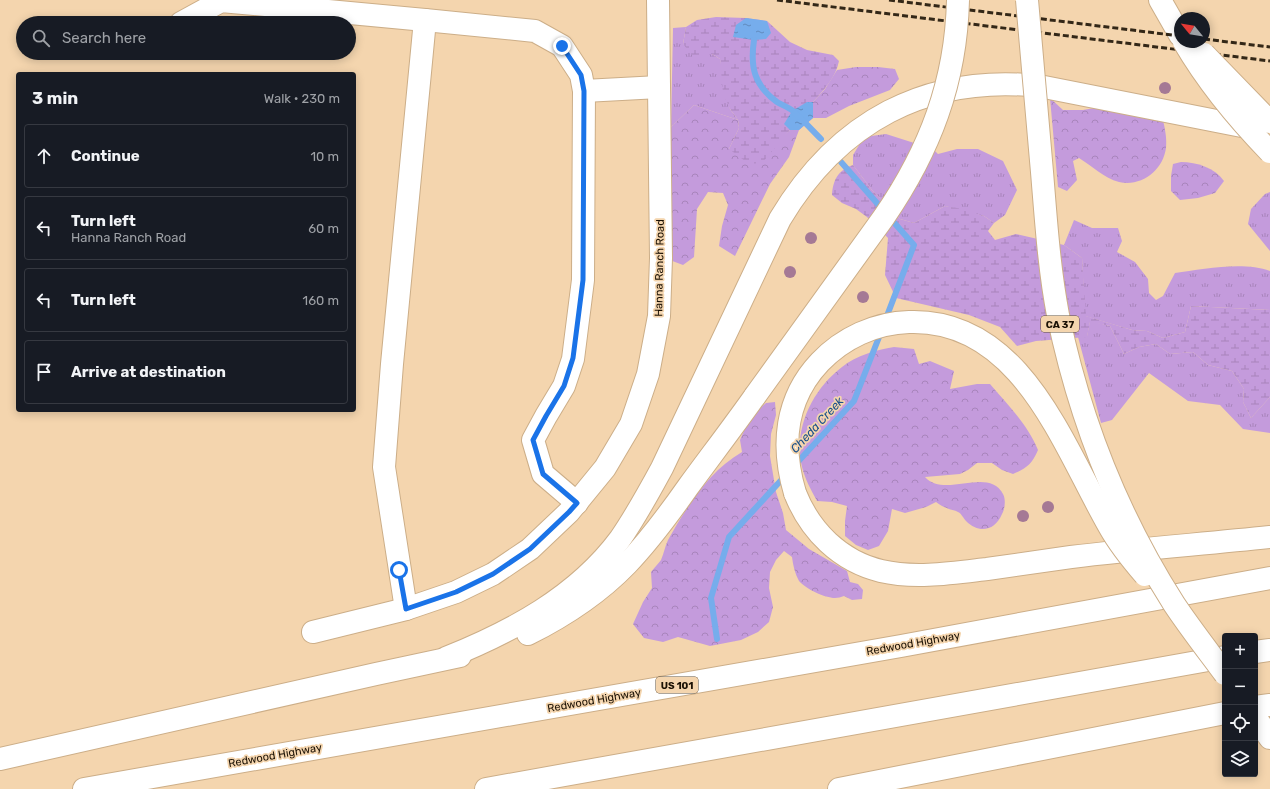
<!DOCTYPE html>
<meta charset="utf-8">
<style>
:root{--surface:#171b24;--page:#242831;--text:#f1f3f6;--muted:#9ea1a6;--line:#363941}
body{margin:0;font-family:Rubik,sans-serif;background:var(--page);color:var(--text)}
.controls{position:absolute;right:12px;bottom:12px;display:grid;overflow:hidden;border-radius:4px;box-shadow:0 2px 10px #0003}
.controls button{width:36px;height:36px;display:grid;place-items:center;padding:0;border:0;border-bottom:1px solid var(--line);background:var(--surface);color:var(--text);font:20px sans-serif}
.compass{position:absolute;left:1174px;top:12px;width:36px;height:36px;border-radius:50%;background:var(--surface);box-shadow:0 2px 10px #0003;rotate:300deg}
.stop{position:absolute;width:12px;height:12px;margin:-9px;border:3px solid #1a73e8;border-radius:50%;background:#fff}
.stop.end{background:#1a73e8;border-color:#fff;box-shadow:0 1px 4px #0008}
.list{margin:0;padding:0;list-style:none}
h2{display:flex;justify-content:space-between;align-items:center;height:52px;margin:0;padding:0 16px;font-size:17px}
h2 small{font-size:13px;font-weight:400;color:var(--muted)}
.list li{display:grid;grid-template-columns:26px 1fr auto;gap:12px;align-items:center;box-sizing:border-box;height:64px;margin:0 8px 8px;padding:0 8px;border:1px solid var(--line);border-radius:4px}
.list b{display:block;font-size:15px;white-space:nowrap}
.list p{margin:0;font-size:13px;white-space:nowrap;color:var(--muted)}
.list em{font-size:13px;font-style:normal;color:var(--muted)}
.icon{flex:none;width:22px;height:22px;fill:none;stroke:currentColor;stroke-width:2;stroke-linecap:round;stroke-linejoin:round}
.map{position:relative;flex:none;width:1270px;height:789px;overflow:hidden}
.search{position:absolute;background:var(--surface);box-shadow:0 2px 10px #0003;left:16px;top:16px;width:340px;height:44px;display:flex;align-items:center;gap:10px;box-sizing:border-box;padding:0 14px;border-radius:22px;color:var(--muted);font-size:15px}
.panel{position:absolute;background:var(--surface);box-shadow:0 2px 10px #0003;left:16px;top:72px;width:340px;height:340px;border-radius:4px}
.map>svg:first-child{display:block}
</style>
<div class="map">
<svg width="1270" height="789" viewBox="0 0 1270 789">
<defs>
<pattern id="grass-tufts" width="24" height="20" patternUnits="userSpaceOnUse"><rect width="24" height="20" fill="#c49bdc"/><path d="M3 7l-1-3M5 7V3M7 7l1-3M15 17l-1-3M17 17v-4M19 17l1-3" fill="none" stroke="#a884bb"/></pattern>
<pattern id="forest-crowns" width="20" height="18" patternUnits="userSpaceOnUse"><rect width="20" height="18" fill="#c49bdc"/><path d="M2 6a3 3 0 1 1 6 0M12 15a3 3 0 1 1 6 0" fill="none" stroke="#a884bb"/></pattern>
<pattern id="wetland-marsh" width="20" height="14" patternUnits="userSpaceOnUse"><rect width="20" height="14" fill="#c49bdc"/><path d="M1 5h8M5 5V1M11 12h8M15 12V8" fill="none" stroke="#a884bb"/></pattern>
<pattern id="water-ripples" width="26" height="14" patternUnits="userSpaceOnUse"><rect width="26" height="14" fill="#76adec"/><path d="M2 4q2-2 4 0t4 0M15 11q2-2 4 0t4 0" fill="none" stroke="#608bbd"/></pattern>
</defs>
<rect width="100%" height="100%" fill="#f4d5ae"/>
<g fill="url(#grass-tufts)">
<path d="M 686,27 L 683,44 L 712,54 L 720,59 L 730,109 L 738,120 L 694,105 L 671,127 L 673,28 Z"/>
<path d="M 886,134 L 933,149 L 938,154 L 957,149 L 978,149 L 1003,161 L 1017,190 L 1005,215 L 994,223 L 984,216 L 945,206 L 914,223 L 900,219 L 872,190 L 853,165 L 853,155 L 864,137 Z"/>
<path d="M 1270,192 L 1270,251 L 1248,224 L 1251,209 L 1265,194 Z"/>
<path d="M 1074,220 L 1092,228 L 1118,228 L 1122,241 L 1117,252 L 1135,262 L 1148,279 L 1149,293 L 1156,300 L 1163,296 L 1175,273 C 1202,269 1244,261 1270,271 L 1270,310 L 1191,306 L 1185,332 L 1163,338 L 1147,331 L 1132,330 L 1085,316 L 1082,258 L 1064,245 Z"/>
<path d="M 1090,321 L 1110,326 L 1124,354 L 1139,347 L 1156,344 L 1170,354 L 1193,352 L 1208,365 L 1232,371 L 1244,389 L 1243,402 L 1251,418 L 1270,397 L 1270,433 L 1243,429 L 1220,405 L 1188,401 L 1149,373 L 1112,420 L 1101,423 L 1078,337 L 1087,336 Z"/>
</g>
<g fill="url(#forest-crowns)">
<path d="M 856,67 L 878,67 L 895,69 L 899,79 L 890,90 L 849,106 L 826,118 L 813,118 L 813,102 L 825,89 L 837,70 Z"/>
<path d="M 1050,98 L 1063,110 L 1083,110 L 1100,107 L 1117,113 L 1130,111 L 1163,120 C 1165,129 1167,138 1166,148 C 1163,170 1142,187 1119,182 C 1104,178 1092,166 1079,158 L 1073,161 L 1077,180 L 1067,191 L 1058,187 Z"/>
<path d="M 694,105 L 738,120 L 739,128 L 729,149 L 782,138 L 790,130 L 799,130 L 789,157 L 770,184 L 735,256 L 719,246 L 722,226 L 728,205 L 723,193 L 708,192 L 697,209 L 694,257 L 683,265 L 667,259 L 671,127 Z"/>
<path d="M 1181,162 C 1197,162 1215,168 1224,181 L 1215,193 L 1198,198 L 1180,200 L 1171,191 L 1171,176 L 1173,164 Z"/>
<path d="M 894,347 L 914,349 L 919,364 L 930,361 L 954,371 L 950,389 L 977,384 L 990,384 C 1008,405 1028,425 1038,450 C 1032,464 1027,468 1013,474 L 1002,470 L 992,463 L 977,463 L 968,470 L 960,474 L 925,477 C 945,499 988,466 1003,494 C 1006,499 1005,509 1002,514 C 995,531 979,534 966,521 C 963,518 962,514 958,512 C 955,510 950,510 947,508 C 943,507 939,504 936,502 L 926,507 L 905,513 L 892,509 L 888,531 L 879,546 L 868,550 L 856,545 L 845,536 L 845,521 L 847,506 L 832,502 L 817,501 C 811,490 805,479 802,467 C 793,429 812,390 842,367 C 857,355 876,350 894,347 Z"/>
<path d="M 775,402 L 776,415 L 771,434 L 770,456 L 776,492 L 783,513 L 786,530 L 809,549 L 847,571 L 850,582 L 858,584 L 863,590 L 862,599 L 852,600 L 844,596 C 841,597 838,598 835,598 C 825,598 806,589 799,581 C 795,574 793,565 792,557 L 784,551 L 776,560 L 770,572 L 769,588 L 773,607 L 769,622 L 758,632 L 741,640 L 710,646 L 678,637 L 663,642 L 644,638 L 633,624 L 643,602 L 652,588 L 651,572 C 654,568 658,564 661,560 C 664,553 665,546 668,540 C 687,506 709,471 742,452 L 740,440 L 750,417 L 766,403 Z"/>
</g>
<g fill="url(#wetland-marsh)">
<path d="M 716,17 L 746,18 L 767,21 L 790,42 L 807,50 L 833,55 L 839,61 C 836,77 824,90 813,102 L 813,118 L 799,130 L 790,130 L 762,163 L 749,164 L 729,149 L 739,128 L 738,120 L 730,109 L 723,93 L 720,59 L 712,54 L 693,56 L 683,44 L 686,27 L 697,20 Z"/>
<path d="M 853,165 L 872,190 L 900,219 L 914,223 L 945,206 L 963,209 L 984,216 L 994,223 L 988,231 L 995,240 L 1016,234 L 1064,245 L 1082,258 L 1086,316 L 1132,330 L 1147,331 L 1163,338 L 1185,332 L 1191,306 L 1270,310 L 1270,397 L 1251,418 L 1243,402 L 1244,389 L 1232,371 L 1208,365 L 1193,352 L 1170,354 L 1156,344 L 1139,347 L 1124,354 L 1110,326 L 1090,322 L 1087,337 L 1036,341 L 1017,346 L 1000,327 L 969,315 L 896,298 L 885,275 L 888,238 L 867,217 L 856,209 L 842,203 L 832,195 C 833,180 838,170 853,165 Z"/>
</g>
<g fill="url(#water-ripples)">
<path d="M 746,18 L 767,21 L 771,33 L 766,39 L 754,40 L 733,37 L 736,25 Z"/>
<path d="M 807,102 L 813,102 L 813,118 L 799,130 L 790,130 L 784,124 L 792,111 Z"/>
</g>
<g fill="none" stroke-linecap="round" stroke-linejoin="round">
<g stroke="#76adec" stroke-width="6">
<path d="M 754,40 C 750,67 754,85 777,102 C 782,105 788,107 793,111 C 803,120 812,130 821,139"/>
<path d="M 841,162 L 883,210"/>
<path d="M 885,321 L 914,245 L 889,217"/>
<path d="M 794,466 L 854,401 L 881,332"/>
<path d="M 717,639 L 711,598 L 729,537 L 785,476"/>
</g>
<g stroke="#ccae88" stroke-width="24">
<g id="minor">
<path d="M 425,20 L 535,31 L 562,46 L 581,75 L 584,91 L 583,280 L 573,359 L 564,386 L 546,416 L 533,440 L 543,474 L 577,503"/>
<path d="M 181,23 L 221,1 L 425,20 L 392,364 L 384,467 L 406,609"/>
<path d="M 584,91 L 659,87"/>
<path d="M 313,632 L 406,609 L 456,592 L 493,574 L 530,549 L 569,512 L 605,468 L 631,424 L 648,374 L 659,316 L 661,258 L 658,0"/>
</g>
</g>
<g stroke="#ccae88" stroke-width="24">
<g id="highway">
<path d="M 1160,0 L 1180,35"/>
<path d="M 795,493 C 810,531 840,561 881,571 C 915,579 953,573 987,569 C 1015,565 1043,561 1071,557 C 1137,549 1204,544 1270,537"/>
<path d="M 528,634 C 564,616 599,593 627,564 C 650,540 669,514 688,487 C 710,457 733,427 755,396"/>
<path d="M 1255,652 L 1270,650"/>
<path d="M 446,658 C 511,632 577,597 620,539 C 636,516 649,492 662,468 L 780,219 C 838,122 926,74 1039,86 L 1257,129"/>
<path d="M 1255,707 L 1270,705"/>
<path d="M 1255,717 L 1270,738"/>
<path d="M 0,759 L 376,674 L 460,656"/>
<path d="M 84,789 L 901,646 L 1270,578"/>
<path d="M 486,789 L 1225,657"/>
<path d="M 839,789 L 1225,713"/>
</g>
</g>
<use href="#minor" stroke="#fff" stroke-width="22"/>
<use href="#highway" stroke="#fff" stroke-width="22"/>
<g stroke="#332717" stroke-width="3" stroke-dasharray="6 3" stroke-linecap="butt">
<path d="M 777,0 L 1270,61"/>
<path d="M 889,0 L 1180,36"/>
<path d="M 1204,39 L 1270,47"/>
</g>
<g stroke="#ccae88" stroke-width="24" stroke-linecap="butt">
<g id="highway-bridge">
<path d="M 1027,0 C 1032,57 1037,115 1042,172 C 1046,220 1049,268 1058,315 C 1079,417 1118,516 1174,604 C 1190,628 1208,651 1225,674"/>
<path d="M 1184,42 C 1208,83 1237,118 1270,152"/>
<path d="M 1204,54 L 1270,122"/>
<path d="M 755,396 L 884,217 C 930,150 956,82 958,0"/>
<path d="M 795,493 C 781,446 785,399 820,362 C 843,338 875,323 909,322 C 1021,318 1063,446 1109,526 C 1119,544 1132,560 1145,575"/>
</g>
</g>
<use href="#highway-bridge" stroke="#fff" stroke-width="22"/>
</g>
<g fill="#a57995">
<circle cx="1165" cy="88" r="6"/>
<circle cx="811" cy="238" r="6"/>
<circle cx="790" cy="272" r="6"/>
<circle cx="863" cy="297" r="6"/>
<circle cx="1048" cy="507" r="6"/>
<circle cx="1023" cy="516" r="6"/>
</g>
<g fill="none" stroke-linecap="round" stroke-linejoin="round">
<path stroke="#1a73e8" stroke-width="5" d="M 399,570 L 406,609 L 456,592 L 493,574 L 530,549 L 569,512 L 577,503 L 543,474 L 533,440 L 546,416 L 564,386 L 573,358 L 583,280 L 584,91 L 581,75 L 562,46"/>
</g>
<g text-anchor="middle" stroke-width="3.5" stroke-linejoin="round" paint-order="stroke">
<g fill="#f4d5ae" stroke="#5c4c37" stroke-width="1">
<rect x="1041" y="316" width="38" height="16" rx="3"/>
<rect x="656" y="677" width="42" height="16" rx="3"/>
</g>
<g font-size="10" font-weight="bold" fill="#1b1104">
<text x="1060" y="328">CA 37</text>
<text x="677" y="689">US 101</text>
</g>
<g font-size="11" fill="#1b1104" stroke="#f4d5ae">
<text transform="translate(659 268) rotate(-89)" y="4">Hanna Ranch Road</text>
<text transform="translate(913 643) rotate(-10)" y="4">Redwood Highway</text>
<text transform="translate(594 700) rotate(-10)" y="4">Redwood Highway</text>
<text transform="translate(275 755) rotate(-10)" y="4">Redwood Highway</text>
</g>
<g font-size="12" font-style="italic" fill="#1a518b" stroke="#f4d5ae">
<text transform="translate(817 425) rotate(-47)" y="4">Cheda Creek</text>
</g>
</g>
</svg>
<div class="controls">
<button>+</button>
<button>−</button>
<button><svg class="icon" aria-label="locate" viewBox="0 0 24 24"><circle cx="12" cy="12" r="6"/><path d="M12 2v4M12 18v4M2 12h4M18 12h4"/></svg></button>
<button><svg class="icon" aria-label="layers" viewBox="0 0 24 24"><path d="M12 4l9 5-9 5-9-5zM3 14l9 5 9-5"/></svg></button>
</div>
<svg class="compass" viewBox="-18 -18 36 36"><path d="M0-13l5 13h-10z" fill="#e53935"/><path d="M0 13l5-13h-10z" fill="#9ea1a6"/></svg>
<div class="stop" style="left:399px;top:570px"></div>
<div class="stop end" style="left:562px;top:46px"></div>
<div class="search"><svg class="icon" aria-label="search" viewBox="0 0 24 24"><circle cx="10" cy="10" r="6"/><path d="M15 15l6 6"/></svg>Search here</div>
<section class="panel">
<h2>3 min<small>Walk · 230 m</small></h2>
<ul class="list">
<li><svg class="icon" aria-label="ahead" viewBox="0 0 24 24"><path d="M12 20V5M6 11l6-6 6 6"/></svg><div><b>Continue</b></div><em>10 m</em></li>
<li><svg class="icon" aria-label="left" viewBox="0 0 24 24"><path d="M17 20v-9H6M10 6l-5 5 5 5"/></svg><div><b>Turn left</b><p>Hanna Ranch Road</p></div><em>60 m</em></li>
<li><svg class="icon" aria-label="left" viewBox="0 0 24 24"><path d="M17 20v-9H6M10 6l-5 5 5 5"/></svg><div><b>Turn left</b></div><em>160 m</em></li>
<li><svg class="icon" aria-label="arrive" viewBox="0 0 24 24"><path d="M6 21V4h12l-3 4 3 4H6"/></svg><div><b>Arrive at destination</b></div></li>
</ul>
</section>
</div>
